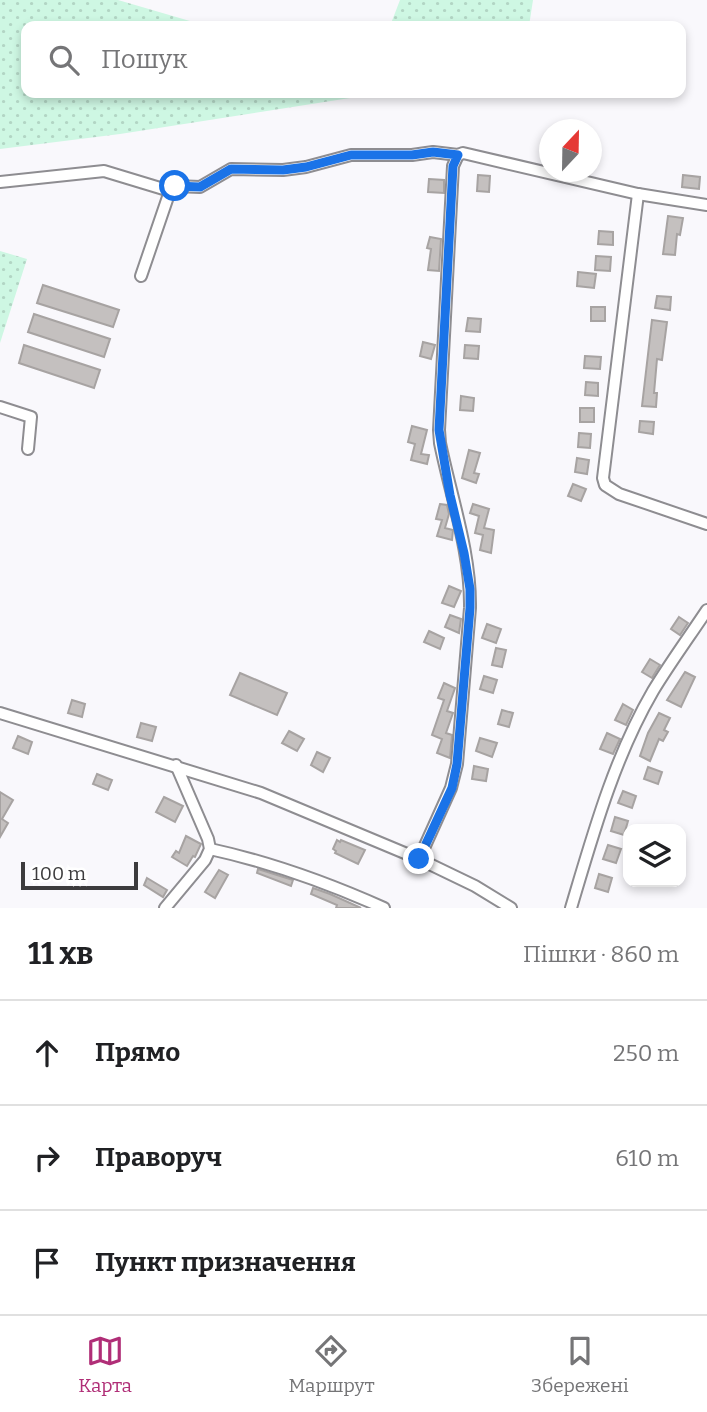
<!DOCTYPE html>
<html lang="uk">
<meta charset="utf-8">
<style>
:root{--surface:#fff;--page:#f2f2f2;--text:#202124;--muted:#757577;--line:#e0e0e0;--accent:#b02e77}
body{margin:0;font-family:Bitter,serif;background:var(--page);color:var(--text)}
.controls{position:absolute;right:21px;bottom:21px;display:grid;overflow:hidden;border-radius:14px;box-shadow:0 4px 10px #0003}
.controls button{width:63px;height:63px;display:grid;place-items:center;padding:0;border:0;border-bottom:2px solid var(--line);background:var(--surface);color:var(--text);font:35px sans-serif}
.compass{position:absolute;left:539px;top:119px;width:63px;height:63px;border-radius:50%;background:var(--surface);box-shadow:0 4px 10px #0003;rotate:22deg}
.scale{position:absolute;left:21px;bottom:18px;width:117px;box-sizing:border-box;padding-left:7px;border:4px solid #3c3b3d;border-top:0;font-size:19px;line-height:24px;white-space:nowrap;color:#3c3b3d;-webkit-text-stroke:5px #fff;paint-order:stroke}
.stop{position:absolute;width:21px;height:21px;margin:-16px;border:5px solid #1a73e8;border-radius:50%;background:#fff}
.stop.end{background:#1a73e8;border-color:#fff;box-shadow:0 2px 7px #0008}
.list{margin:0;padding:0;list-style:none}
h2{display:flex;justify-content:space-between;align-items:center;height:91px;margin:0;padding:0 28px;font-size:30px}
h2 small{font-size:23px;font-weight:400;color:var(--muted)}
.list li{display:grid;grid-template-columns:46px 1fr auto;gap:21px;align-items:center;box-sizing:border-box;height:105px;padding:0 28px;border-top:2px solid var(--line)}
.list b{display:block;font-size:26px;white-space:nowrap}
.list em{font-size:23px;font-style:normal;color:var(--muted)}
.icon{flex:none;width:38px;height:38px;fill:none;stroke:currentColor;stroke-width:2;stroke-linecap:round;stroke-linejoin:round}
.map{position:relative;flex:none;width:707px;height:908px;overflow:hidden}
.search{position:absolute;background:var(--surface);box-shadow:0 4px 10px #0003;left:21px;right:21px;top:21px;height:77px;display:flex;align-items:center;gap:18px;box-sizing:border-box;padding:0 24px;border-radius:14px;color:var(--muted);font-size:26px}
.sheet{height:406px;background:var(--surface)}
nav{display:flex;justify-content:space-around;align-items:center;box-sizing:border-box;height:98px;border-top:2px solid var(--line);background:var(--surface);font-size:19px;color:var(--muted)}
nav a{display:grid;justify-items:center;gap:4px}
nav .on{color:var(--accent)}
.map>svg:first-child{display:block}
</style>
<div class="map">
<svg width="707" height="908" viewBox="0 0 707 908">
<defs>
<pattern id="grass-dots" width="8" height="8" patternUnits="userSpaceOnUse" patternTransform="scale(1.75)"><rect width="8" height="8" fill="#cef7e3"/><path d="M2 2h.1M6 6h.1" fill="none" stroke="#b2d5c4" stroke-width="1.8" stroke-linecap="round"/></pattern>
</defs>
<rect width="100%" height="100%" fill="#f9f8fc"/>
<g fill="url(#grass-dots)">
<path d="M 0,0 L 118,0 L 207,26 L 26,26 L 26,93 L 382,93 L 120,134 L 0,149 Z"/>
<path d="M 400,0 L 533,0 L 529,26 L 390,26 Z"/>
<path d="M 0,251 L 27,259 L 0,343 Z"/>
</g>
<g fill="#c4c0bf" stroke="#a7a3a2" stroke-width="2">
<path d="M 478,175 L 490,176 L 489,192 L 477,191 Z"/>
<path d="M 683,175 L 700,177 L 699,189 L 682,187 Z"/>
<path d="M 429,179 L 444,180 L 444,193 L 428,192 Z"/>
<path d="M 668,216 L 683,218 L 680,235 L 677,234 L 675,255 L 663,254 Z"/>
<path d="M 599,231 L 613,232 L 613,245 L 598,244 Z"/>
<path d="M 430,237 L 441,239 L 439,271 L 428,270 L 431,249 L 427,248 Z"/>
<path d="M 596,256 L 611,257 L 610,271 L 595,270 Z"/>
<path d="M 578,272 L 596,274 L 594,288 L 577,286 Z"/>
<path d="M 43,285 L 119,310 L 113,327 L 37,303 Z"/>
<path d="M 657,296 L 671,297 L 670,310 L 655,308 Z"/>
<rect x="591" y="307" width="14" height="14"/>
<path d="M 34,314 L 110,339 L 104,357 L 28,332 Z"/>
<path d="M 468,318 L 481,319 L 480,332 L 466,331 Z"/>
<path d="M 652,320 L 667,322 L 662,360 L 657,359 L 654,393 L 657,393 L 656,407 L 642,406 Z"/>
<path d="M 423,342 L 435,345 L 431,359 L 420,356 Z"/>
<path d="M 24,345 L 100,370 L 94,388 L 19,363 Z"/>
<path d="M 465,345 L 479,346 L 478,359 L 464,358 Z"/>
<path d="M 585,356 L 601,357 L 600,369 L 584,368 Z"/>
<path d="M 586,382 L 598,383 L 598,396 L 585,395 Z"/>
<path d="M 461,396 L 474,398 L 473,411 L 460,410 Z"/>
<rect x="580" y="408" width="14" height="14"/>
<path d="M 640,421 L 654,422 L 653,434 L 639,432 Z"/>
<path d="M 412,426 L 427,430 L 421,454 L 429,455 L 427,464 L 411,460 L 415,444 L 408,442 Z"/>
<path d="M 579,433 L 591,434 L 590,448 L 578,447 Z"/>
<path d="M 469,450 L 480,453 L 474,473 L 479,474 L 476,483 L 462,478 Z"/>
<path d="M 577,458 L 589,460 L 587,474 L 575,472 Z"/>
<path d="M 573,484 L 586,489 L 581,501 L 568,496 Z"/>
<path d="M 440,504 L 447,505 L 449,514 L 445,528 L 453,530 L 452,540 L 437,536 L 442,520 L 436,519 Z"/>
<path d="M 473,504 L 489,509 L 484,528 L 494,530 L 491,553 L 480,550 L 483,535 L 475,533 L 479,516 L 470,513 Z"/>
<path d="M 449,586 L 461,591 L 454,607 L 442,603 Z"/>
<path d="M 450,615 L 461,619 L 459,633 L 445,627 Z"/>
<path d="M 679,617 L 688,623 L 680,635 L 671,629 Z"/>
<path d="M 487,624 L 501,629 L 496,643 L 482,638 Z"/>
<path d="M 429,631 L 444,638 L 440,649 L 424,642 Z"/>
<path d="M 496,648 L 506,650 L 502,667 L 492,665 Z"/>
<path d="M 650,659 L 660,665 L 652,678 L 642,672 Z"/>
<path d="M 685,672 L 695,677 L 681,707 L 667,700 Z"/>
<path d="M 240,673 L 287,693 L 277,715 L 230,695 Z"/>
<path d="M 484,676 L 497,680 L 493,693 L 480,689 Z"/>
<path d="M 444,683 L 455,688 L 447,711 L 453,713 L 446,733 L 452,735 L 450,758 L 437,753 L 442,739 L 432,735 L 444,700 L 438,698 Z"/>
<path d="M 72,700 L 85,704 L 82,717 L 68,713 Z"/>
<path d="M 623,704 L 633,710 L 626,725 L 615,720 Z"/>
<path d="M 502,710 L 513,713 L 509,727 L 498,724 Z"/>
<path d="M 659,713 L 670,718 L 664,730 L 668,732 L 663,741 L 659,739 L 650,761 L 640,756 L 648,733 Z"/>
<path d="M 141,723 L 156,727 L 152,741 L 137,737 Z"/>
<path d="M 289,731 L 304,739 L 297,751 L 282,743 Z"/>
<path d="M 607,733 L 620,739 L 613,754 L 600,749 Z"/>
<path d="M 18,736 L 32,742 L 28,754 L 13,748 Z"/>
<path d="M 480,738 L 497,743 L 492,757 L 476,751 Z"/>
<path d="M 317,752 L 330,758 L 323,772 L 311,765 Z"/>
<path d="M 474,766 L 488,769 L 486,781 L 472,779 Z"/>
<path d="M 648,767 L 662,772 L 658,784 L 644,779 Z"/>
<path d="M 97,774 L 112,780 L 108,790 L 93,784 Z"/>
<path d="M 623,791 L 636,796 L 632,808 L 618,803 Z"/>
<path d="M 0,792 L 13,800 L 2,819 L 8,823 L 0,837 Z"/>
<path d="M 164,797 L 183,806 L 175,822 L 156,812 Z"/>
<path d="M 615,817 L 628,821 L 624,835 L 611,831 Z"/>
<path d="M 186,836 L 201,844 L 195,857 L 193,856 L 187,866 L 172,857 L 176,851 L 179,853 Z"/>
<path d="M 337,840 L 340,842 L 341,840 L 365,850 L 358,864 L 335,853 L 336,851 L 333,849 Z"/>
<path d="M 608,845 L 621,849 L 616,863 L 603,859 Z"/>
<path d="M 258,869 L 293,880 L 291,886 L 257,873 Z"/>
<path d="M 219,870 L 228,875 L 215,898 L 205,892 Z"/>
<path d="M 599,874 L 612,878 L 608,892 L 595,888 Z"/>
<path d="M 147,878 L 167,890 L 163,897 L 144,885 Z"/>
<path d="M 313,888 L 330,894 L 361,908 L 336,908 L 337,905 L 311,894 Z"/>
</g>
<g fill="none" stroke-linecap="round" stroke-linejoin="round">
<g stroke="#8e8d91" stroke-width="14">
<g id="minor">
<path d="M 0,182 L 104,171 L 170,191 L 141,276"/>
<path d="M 170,191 L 175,186 L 200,187 L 231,169 L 283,170 L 306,167 L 351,155 L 412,155 L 433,152 L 458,155 L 463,153 L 638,194 L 707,205"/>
<path d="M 638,194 L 603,478 L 605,485 L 619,494 L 707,524"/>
<path d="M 0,407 L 31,417 L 28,449"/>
<path d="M 0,713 L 261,793 L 419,859 L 475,886 L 511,908"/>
<path d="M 210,849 C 270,862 328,883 384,908"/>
<path d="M 419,859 L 451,788 L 457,764 L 470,608 C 471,553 451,497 440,443 L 439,430 L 453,166 L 458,155"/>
<path d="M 165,908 L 205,860 L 210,849 L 208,839 L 176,765"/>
<path d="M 571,908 C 593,834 614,758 653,691 C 670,663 689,637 707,610"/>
</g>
</g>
<use href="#minor" stroke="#fff" stroke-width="10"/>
</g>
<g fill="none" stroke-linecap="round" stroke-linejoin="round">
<path stroke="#1a73e8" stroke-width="9" d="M 175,186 L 200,187 L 231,169 L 283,170 L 306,167 L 351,155 L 412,155 L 433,152 L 458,155 L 453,166 L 439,430 L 450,495 L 464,553 L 470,589 L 470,608 L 457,764 L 452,788 L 419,859"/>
</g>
</svg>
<div class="controls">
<button><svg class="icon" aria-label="layers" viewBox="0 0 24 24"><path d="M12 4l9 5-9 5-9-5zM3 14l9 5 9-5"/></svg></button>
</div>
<svg class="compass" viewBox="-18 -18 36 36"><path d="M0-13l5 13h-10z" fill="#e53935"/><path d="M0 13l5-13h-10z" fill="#757577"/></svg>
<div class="scale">100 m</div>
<div class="stop" style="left:175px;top:186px"></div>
<div class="stop end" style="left:419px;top:859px"></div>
<div class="search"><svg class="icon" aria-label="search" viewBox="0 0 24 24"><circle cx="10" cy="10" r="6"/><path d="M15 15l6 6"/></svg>Пошук</div>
</div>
<section class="sheet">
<h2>11 хв<small>Пішки · 860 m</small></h2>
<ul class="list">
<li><svg class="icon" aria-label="ahead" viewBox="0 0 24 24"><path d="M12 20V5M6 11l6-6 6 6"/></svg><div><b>Прямо</b></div><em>250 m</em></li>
<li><svg class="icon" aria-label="right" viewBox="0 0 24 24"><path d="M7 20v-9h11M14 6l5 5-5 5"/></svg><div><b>Праворуч</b></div><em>610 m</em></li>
<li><svg class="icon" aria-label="arrive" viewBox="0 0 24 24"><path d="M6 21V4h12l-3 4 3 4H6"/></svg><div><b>Пункт призначення</b></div></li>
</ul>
</section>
<nav>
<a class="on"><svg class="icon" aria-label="map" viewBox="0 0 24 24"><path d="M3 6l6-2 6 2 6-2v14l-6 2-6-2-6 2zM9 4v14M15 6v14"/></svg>Карта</a>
<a><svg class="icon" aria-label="directions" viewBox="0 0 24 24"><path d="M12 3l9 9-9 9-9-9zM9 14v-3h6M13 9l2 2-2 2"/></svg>Маршрут</a>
<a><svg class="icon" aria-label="saved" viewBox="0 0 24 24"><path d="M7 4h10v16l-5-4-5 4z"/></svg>Збережені</a>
</nav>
